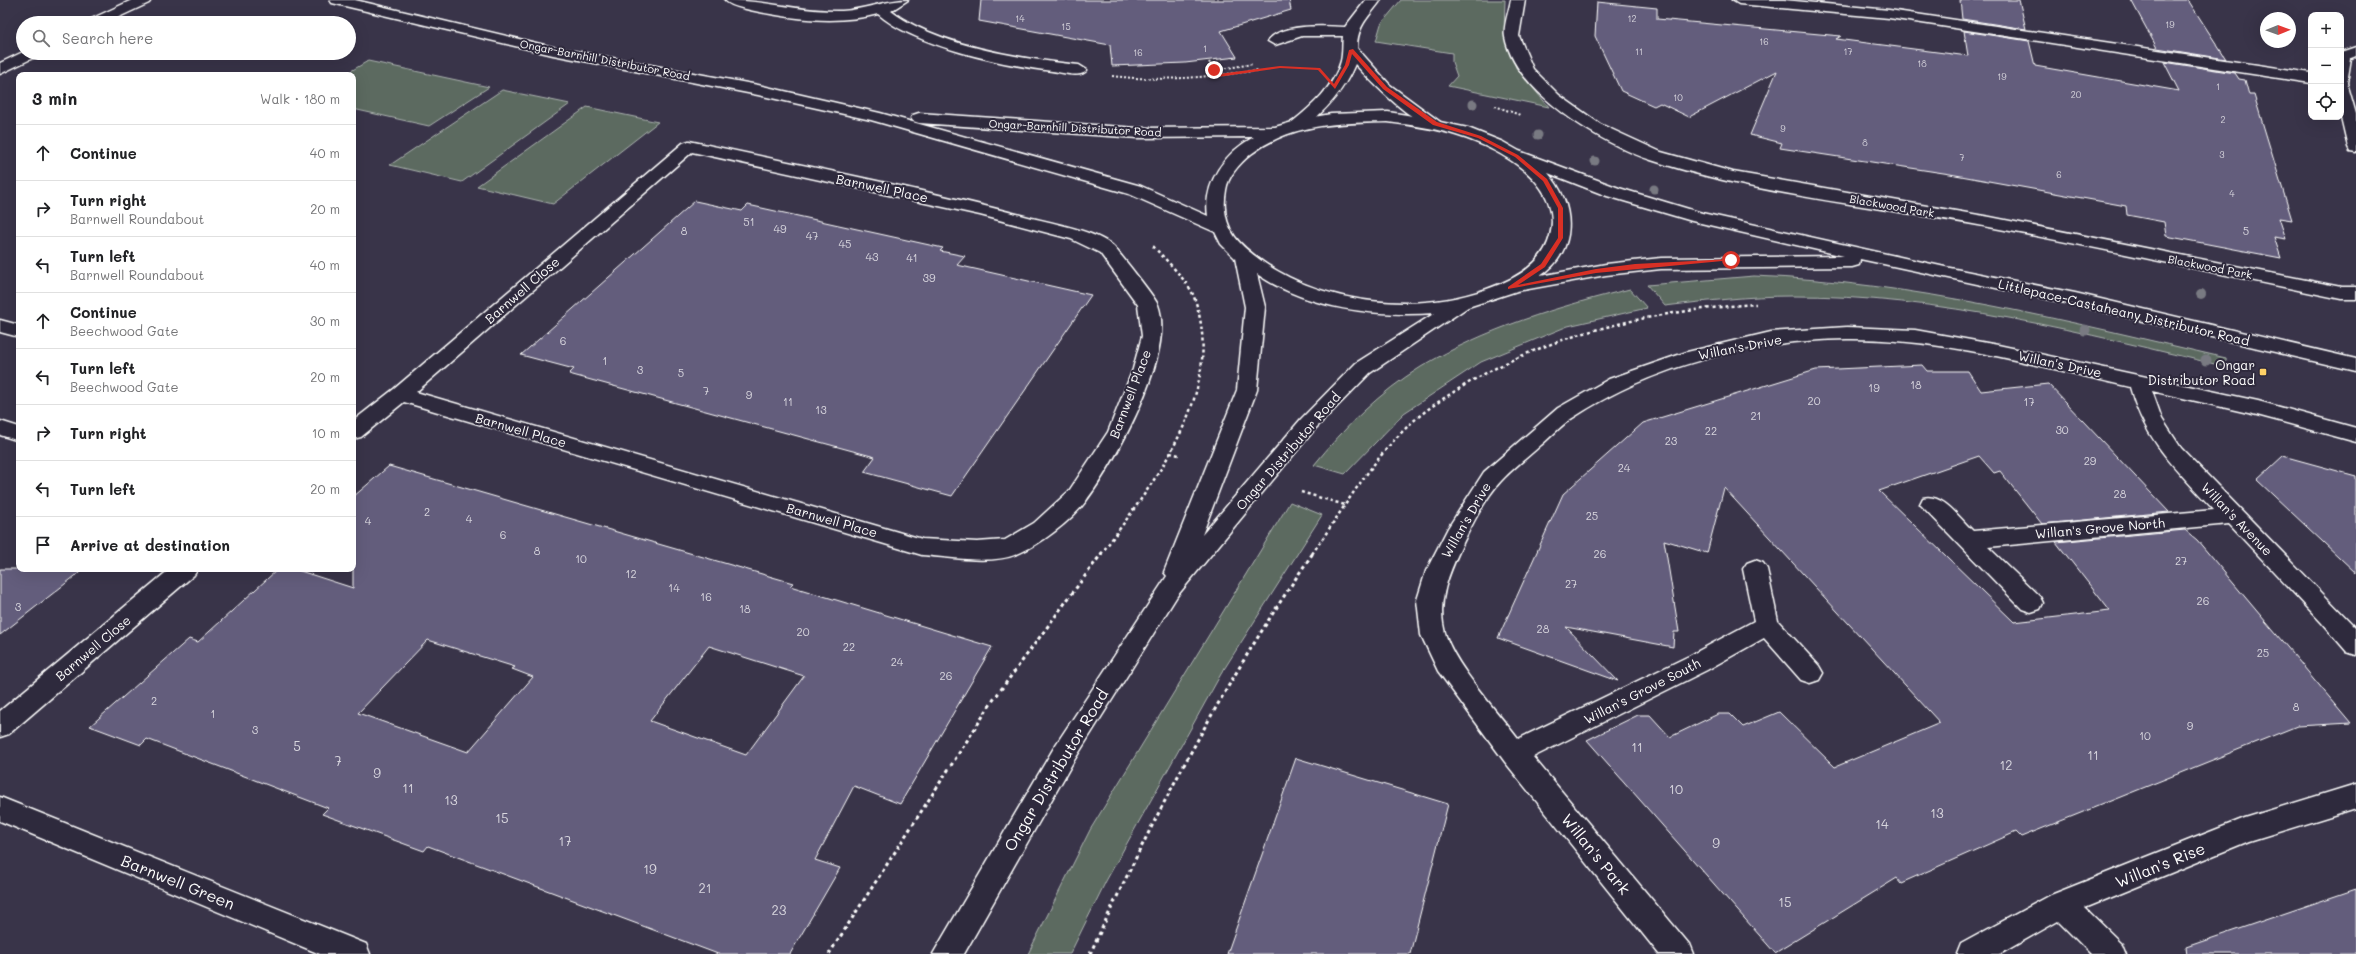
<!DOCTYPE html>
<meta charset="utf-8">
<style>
:root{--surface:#fff;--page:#f2f2f2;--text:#202124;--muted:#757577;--line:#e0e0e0}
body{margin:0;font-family:Mali,sans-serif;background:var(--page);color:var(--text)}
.controls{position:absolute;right:12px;top:12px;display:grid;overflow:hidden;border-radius:8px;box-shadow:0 4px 16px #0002}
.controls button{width:36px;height:36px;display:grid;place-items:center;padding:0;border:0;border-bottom:1px solid var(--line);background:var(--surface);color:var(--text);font:20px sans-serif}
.compass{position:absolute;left:2260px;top:12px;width:36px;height:36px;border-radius:50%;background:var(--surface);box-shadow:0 4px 16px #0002;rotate:89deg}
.stop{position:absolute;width:12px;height:12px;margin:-9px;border:3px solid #d93025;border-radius:50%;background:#fff}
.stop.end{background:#d93025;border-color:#fff;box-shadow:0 1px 4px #0008}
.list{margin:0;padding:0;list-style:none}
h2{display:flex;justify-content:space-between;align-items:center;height:52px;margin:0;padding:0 16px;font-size:17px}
h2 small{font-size:13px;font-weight:400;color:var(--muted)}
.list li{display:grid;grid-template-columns:26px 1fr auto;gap:12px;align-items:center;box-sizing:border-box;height:56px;padding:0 16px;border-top:1px solid var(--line)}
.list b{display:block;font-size:15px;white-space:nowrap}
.list p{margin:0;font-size:13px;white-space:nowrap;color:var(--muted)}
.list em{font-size:13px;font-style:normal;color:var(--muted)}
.icon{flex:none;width:22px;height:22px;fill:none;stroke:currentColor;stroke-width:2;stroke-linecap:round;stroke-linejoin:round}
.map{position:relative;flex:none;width:2356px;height:954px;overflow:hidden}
.search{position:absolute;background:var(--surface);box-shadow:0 4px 16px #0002;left:16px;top:16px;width:340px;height:44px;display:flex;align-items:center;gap:10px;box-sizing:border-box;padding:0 14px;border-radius:22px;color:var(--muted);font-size:15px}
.panel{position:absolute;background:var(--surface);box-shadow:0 4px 16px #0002;left:16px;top:72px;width:340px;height:500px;border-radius:8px}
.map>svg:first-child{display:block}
</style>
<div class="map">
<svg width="2356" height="954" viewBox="0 0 2356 954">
<rect width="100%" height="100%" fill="#393449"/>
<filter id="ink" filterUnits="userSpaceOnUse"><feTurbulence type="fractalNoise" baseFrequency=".025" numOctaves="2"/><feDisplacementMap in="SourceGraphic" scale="8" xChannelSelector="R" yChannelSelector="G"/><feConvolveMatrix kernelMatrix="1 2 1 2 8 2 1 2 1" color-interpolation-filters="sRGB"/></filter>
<g filter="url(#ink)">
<g fill="#5b6a61" stroke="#adb4b0">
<path d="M 1401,0 L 1505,0 L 1504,33 L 1516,68 L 1549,107 L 1448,86 L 1457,76 L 1452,62 L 1452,53 L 1376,41 L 1381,24 Z"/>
<path d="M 368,61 L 489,87 L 429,126 L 353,109 L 353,75 L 344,75 Z"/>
<path d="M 502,90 L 570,104 L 462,182 L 390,165 Z"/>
<path d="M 587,107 L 658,122 L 553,204 L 477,186 Z"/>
<path d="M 1754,276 C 1915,282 2070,322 2226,358 L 2227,367 C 2084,333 1939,295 1791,296 C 1749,296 1707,301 1665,306 L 1647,285 Z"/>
<path d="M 1630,289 L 1647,308 L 1568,326 L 1481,362 L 1404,413 L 1345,474 L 1314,465 C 1344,428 1380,392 1421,367 C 1484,329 1559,306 1630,289 Z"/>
<path d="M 1290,502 L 1322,515 L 1221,674 L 1106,881 L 1070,954 L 1028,954 L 1090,830 Z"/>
</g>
<g fill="#635d7b" stroke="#fff" fill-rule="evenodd">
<path d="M 981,0 L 1289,0 L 1291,10 L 1221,31 L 1237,57 L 1185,63 L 1112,66 L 1110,45 L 979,21 Z"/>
<path d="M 1960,0 L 2019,0 L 2026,29 L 1962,19 Z"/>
<path d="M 2131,0 L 2188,0 L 2226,59 L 2157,48 Z"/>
<path d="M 1597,2 L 1657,8 L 1657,19 L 1841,36 L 1836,39 L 1968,56 L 1964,31 L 2029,41 L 2035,66 L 2179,91 L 2164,62 L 2235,73 L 2239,79 L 2245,80 L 2249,95 L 2254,95 L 2292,220 L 2279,218 L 2286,239 L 2274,237 L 2281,258 L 2166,236 L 2164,222 L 2127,215 L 2126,206 L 1950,174 L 1780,148 L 1782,143 L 1750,135 L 1777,71 L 1689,117 L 1660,103 L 1654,106 L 1621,91 L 1595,36 Z"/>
<path d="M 695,201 L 742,211 L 748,205 L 943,248 L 940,251 L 965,256 L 957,265 L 1091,295 L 952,496 L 864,472 L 875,457 L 569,374 L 574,369 L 521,355 Z"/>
<path d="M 1922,365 L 1927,371 L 1968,371 L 1981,391 L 2048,384 L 2169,512 L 2042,524 L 2000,471 L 1994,473 L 1979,456 L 1879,491 L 2014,622 L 2110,611 L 2056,542 L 2185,530 L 2197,540 L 2351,723 L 2297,726 L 2021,837 L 2016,832 L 1901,883 L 1897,878 L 1775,953 L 1587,740 L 1638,715 L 1650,715 L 1670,737 L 1718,714 L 1730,714 L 1743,727 L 1779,712 L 1835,767 L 1940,723 L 1724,488 L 1707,553 L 1664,540 L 1679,632 L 1674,632 L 1673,647 L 1566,627 L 1618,681 L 1498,638 L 1563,494 L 1643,423 L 1816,370 Z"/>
<path d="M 2283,456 L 2356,476 L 2356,573 L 2257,480 Z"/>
<path d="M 389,466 L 793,583 L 790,586 L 992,647 L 900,804 L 854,786 L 815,860 L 840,868 L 790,954 L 718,954 L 428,846 L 424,851 L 322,814 L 328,808 L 147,739 L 141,745 L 90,726 L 189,639 L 198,642 L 278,569 L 294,569 L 353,588 L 353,497 ZM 428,640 L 515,667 L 512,669 L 533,677 L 468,752 L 358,713 ZM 709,646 L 804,676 L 746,755 L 650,721 Z"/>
<path d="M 0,569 L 84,569 L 0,635 Z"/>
<path d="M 1296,758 L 1448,804 L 1410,954 L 1227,954 Z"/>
<path d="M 2356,889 L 2356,954 L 2187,954 L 2186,947 Z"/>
</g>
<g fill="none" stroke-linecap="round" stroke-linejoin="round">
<g stroke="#fff" stroke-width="3">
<path id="service" d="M 0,320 L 19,325 L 19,337 L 0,332 Z"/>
</g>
<g stroke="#fff" stroke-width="3">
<g id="minor">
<path d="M 132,0 L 151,0 L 149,3 L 106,23 L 87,23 L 89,20 Z"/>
<path d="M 725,0 C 764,0 801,12 842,11 C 865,10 885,0 908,0 L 891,11 C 937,46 1023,59 1079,65 L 1087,70 C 1081,79 1061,72 1052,71 C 1004,65 914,46 878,14 C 837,25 792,19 750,10 C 743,8 729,6 725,0 Z"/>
<path d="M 1366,0 L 1381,0 C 1369,17 1357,25 1357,48 L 1390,85 L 1443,124 L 1441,127 C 1420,133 1369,79 1355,64 C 1344,91 1325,111 1303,129 L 1291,129 L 1289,126 L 1291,123 C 1312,106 1334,87 1341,61 C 1343,53 1342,44 1343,36 L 1302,36 L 1275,45 L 1268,41 C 1280,23 1326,26 1345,27 Z"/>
<path d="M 1511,0 L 1525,0 L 1519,36 L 1533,69 L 1559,95 L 1600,124 L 1661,152 L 1733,172 L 1990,217 L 2341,287 L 2356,287 L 2356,299 L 2341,299 C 2224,275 2107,249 1989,227 C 1877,206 1760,196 1651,160 C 1602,144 1515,92 1505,37 C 1503,27 1509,11 1511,0 Z"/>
<path d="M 1732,0 L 1784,0 L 1889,10 L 2311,73 L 2311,83 L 1889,18 L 1739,4 Z"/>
<path d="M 2356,47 L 2356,56 L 2351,58 L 2347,83 L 2356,114 L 2356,152 L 2350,151 L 2348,147 L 2341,117 L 2341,52 Z"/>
<path d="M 23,52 L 39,53 L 37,56 L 0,74 L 0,63 Z"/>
<path d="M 689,141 C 804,166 919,188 1032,218 C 1053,223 1099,232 1114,247 C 1120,254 1155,297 1158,305 C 1176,353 1115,463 1086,501 C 1071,521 1040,545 1017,554 C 992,565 950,557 922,555 L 404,402 L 361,437 L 353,439 L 353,421 L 394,389 L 683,143 ZM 692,152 L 980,215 L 1071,239 L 1100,253 L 1138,305 L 1142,336 L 1133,369 L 1108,432 L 1069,491 L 1034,523 L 1005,540 L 977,542 L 922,539 L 416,392 Z"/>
<path d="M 1847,327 L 1915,330 L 1998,345 L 2258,401 L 2356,428 L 2356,442 L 2257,415 L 2152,391 L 2162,419 L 2181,448 L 2356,628 L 2356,655 L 2347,652 L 2322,623 L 2229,524 L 1988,547 L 2040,597 L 2043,603 L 2040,609 L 2031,612 L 2022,609 L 1920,504 L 1923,498 C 1943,493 1959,518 1973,531 L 2214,510 C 2178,471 2144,440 2130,387 C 2038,366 1943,338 1847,339 C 1754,340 1653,365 1574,417 C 1562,424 1552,436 1541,445 C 1528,457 1513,468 1501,481 C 1487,496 1472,524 1463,543 C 1449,573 1435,603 1446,636 C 1456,667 1498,712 1518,739 L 1689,656 L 1754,621 L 1743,569 L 1747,563 L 1755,560 L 1763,563 L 1767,569 L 1778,621 L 1819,666 L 1823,673 L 1819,680 L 1810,683 L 1801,680 L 1764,638 L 1707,670 L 1533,757 L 1689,944 L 1693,954 L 1659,954 L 1505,762 L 1438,671 L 1421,635 L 1417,600 L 1426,571 L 1448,528 L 1484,472 L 1558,408 L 1609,379 L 1687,352 L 1771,332 Z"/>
<path d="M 0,421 L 19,427 L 19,441 L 0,435 Z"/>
<path d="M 170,569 L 198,569 L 194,575 L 9,734 L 0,737 L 0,711 Z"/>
<path d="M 2356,784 L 2356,808 L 2249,841 L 2085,908 L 2122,944 L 2126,954 L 2091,954 L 2058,921 L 2000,954 L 1957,954 L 1961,944 L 2051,895 L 2245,818 Z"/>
<path d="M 0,797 L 366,944 L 370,954 L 320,954 L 0,821 Z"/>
</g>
</g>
<g stroke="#fff" stroke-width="3">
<path id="tertiary" d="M 330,0 L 355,0 L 553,47 L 758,85 L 880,113 L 1141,186 L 1208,216 C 1203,183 1225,152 1254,137 L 1138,138 L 919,123 L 913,121 L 911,118 L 913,115 L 919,113 L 1138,128 L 1275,127 L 1303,119 L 1331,114 L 1388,112 L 1407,115 L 1468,128 L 1503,142 L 1519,151 L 1619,188 L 1702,213 L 1945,267 L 2075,293 L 2356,359 L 2356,371 L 2075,305 L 1860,259 L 1859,265 L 1852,267 L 1661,269 L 1606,275 L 1517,291 L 1468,307 L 1370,373 L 1315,429 L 1177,596 L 1073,762 L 964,954 L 933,954 L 1055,746 L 1167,576 L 1164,572 L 1237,390 L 1245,307 L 1235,258 L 1221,244 L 1215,232 L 1129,194 L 871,120 L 758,95 L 553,55 L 332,3 ZM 1388,122 C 1411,125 1434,128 1456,135 C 1498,148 1564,182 1550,236 C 1543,265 1513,280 1487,289 C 1417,314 1328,305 1266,264 C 1255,256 1243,248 1235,237 C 1225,223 1223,207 1226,190 C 1228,176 1240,163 1251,154 C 1292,123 1339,123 1388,122 ZM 1548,173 L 1607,196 L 1692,221 L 1844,256 L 1661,258 L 1606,264 L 1540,276 C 1578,252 1576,204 1548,173 ZM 1257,274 C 1308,309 1376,317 1435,313 L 1356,363 L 1301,419 L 1202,535 L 1257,390 L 1265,307 Z"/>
</g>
<g stroke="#fff" stroke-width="2" stroke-dasharray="2 2" stroke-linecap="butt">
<path d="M 1209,62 L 1218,76"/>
<path d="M 1214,70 L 1253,64"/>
<path d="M 1112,76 C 1165,82 1207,77 1259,70"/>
<path d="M 1495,106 L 1520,115"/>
</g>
<g stroke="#fff" stroke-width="2.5" stroke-dasharray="3 3" stroke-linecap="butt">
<path d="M 1170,453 L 1179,455"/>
<path d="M 1301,492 L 1345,505"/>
<path d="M 1101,554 C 1154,482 1228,391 1194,297 C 1189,282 1163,257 1152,245"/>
<path d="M 1312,554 C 1342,511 1369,464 1406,428 C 1423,411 1444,398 1465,385 C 1553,332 1654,311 1756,304"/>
</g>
<g stroke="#fff" stroke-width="3" stroke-dasharray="3.5 3.5" stroke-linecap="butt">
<path d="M 829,954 L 994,699 L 1102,553"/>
<path d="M 1090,954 C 1154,815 1226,679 1313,553"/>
</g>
<use href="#service" fill="#2f2a3d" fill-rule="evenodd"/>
<use href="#minor" fill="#2f2a3d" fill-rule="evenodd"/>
<use href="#tertiary" fill="#2f2a3d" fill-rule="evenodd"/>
</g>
<g fill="#797a82">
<circle cx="1473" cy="104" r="4.5"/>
<circle cx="1538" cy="135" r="4.5"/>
<circle cx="1595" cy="161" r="4.5"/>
<circle cx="1654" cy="189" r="4.5"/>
<circle cx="2201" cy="294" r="5"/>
<circle cx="2085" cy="330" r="5.5"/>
<circle cx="2206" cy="360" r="5.5"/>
</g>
</g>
<path fill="#d93025" d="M 1353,49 L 1387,87 L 1437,122 L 1481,136 L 1518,155 L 1547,179 L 1563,208 L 1563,238 L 1545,267 L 1518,285 L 1596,269 L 1635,264 L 1731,259 L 1733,260 L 1596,273 L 1508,289 L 1508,287 L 1541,264 L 1558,238 L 1558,208 L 1543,181 L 1515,157 L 1478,138 L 1433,125 L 1383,89 L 1352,54 L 1349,65 L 1335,89 L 1318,70 L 1280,68 L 1218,77 L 1212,70 L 1216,69 L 1219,74 L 1280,66 L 1320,68 L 1334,84 L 1345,65 L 1349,50 Z"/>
<rect fill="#ffd166" stroke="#2f2a3d" stroke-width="1.5" x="2259" y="368" width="8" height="8" rx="2"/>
<g text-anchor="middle" stroke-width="4" stroke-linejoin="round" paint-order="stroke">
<g font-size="9" fill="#d8d6de">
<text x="1020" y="22">14</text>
<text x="1632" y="22">12</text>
<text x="2170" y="28">19</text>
<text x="1066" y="30">15</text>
<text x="1764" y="45">16</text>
<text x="1205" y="52">1</text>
<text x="1639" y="55">11</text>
<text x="1848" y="55">17</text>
<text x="1138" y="56">16</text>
<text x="1922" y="67">18</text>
<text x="2002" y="80">19</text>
<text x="2218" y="90">1</text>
<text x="2076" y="98">20</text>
<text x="1678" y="101">10</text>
<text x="2223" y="123">2</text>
<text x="1783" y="132">9</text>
<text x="1865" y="146">8</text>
<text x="2222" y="158">3</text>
<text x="1962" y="161">7</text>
<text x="2059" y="178">6</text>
<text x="2232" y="197">4</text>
</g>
<g font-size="11" fill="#fff" stroke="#2f2a3d">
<text transform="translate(605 60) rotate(11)" y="4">Ongar-Barnhill Distributor Road</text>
<text transform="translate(1075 128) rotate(3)" y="4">Ongar-Barnhill Distributor Road</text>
<text transform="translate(1892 206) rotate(10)" y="4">Blackwood Park</text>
<text transform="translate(2210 267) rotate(11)" y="4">Blackwood Park</text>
</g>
<g font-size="11" fill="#d8d6de">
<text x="749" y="226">51</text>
<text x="780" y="233">49</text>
<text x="684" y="235">8</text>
<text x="2246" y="235">5</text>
<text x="812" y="240">47</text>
<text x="845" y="248">45</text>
<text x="872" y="261">43</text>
<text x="912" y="262">41</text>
<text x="929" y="282">39</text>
<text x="563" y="345">6</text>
<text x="605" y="365">1</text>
<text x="640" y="374">3</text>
<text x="681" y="377">5</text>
<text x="1916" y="389">18</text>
<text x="1874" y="392">19</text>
<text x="706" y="395">7</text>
<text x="749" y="399">9</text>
<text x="1814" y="405">20</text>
<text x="788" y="406">11</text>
<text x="2029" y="406">17</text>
<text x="821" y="414">13</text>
<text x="1756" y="420">21</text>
<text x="2062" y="434">30</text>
<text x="1711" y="435">22</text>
<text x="1671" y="445">23</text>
<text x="2090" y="465">29</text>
<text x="1624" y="472">24</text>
<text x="2120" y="498">28</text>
<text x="427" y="516">2</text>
<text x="1592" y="520">25</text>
<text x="469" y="523">4</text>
<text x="368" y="525">4</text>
<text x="503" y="539">6</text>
<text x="537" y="555">8</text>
<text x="1600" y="558">26</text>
<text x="581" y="563">10</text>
<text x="2181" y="565">27</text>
<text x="631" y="578">12</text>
<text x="1571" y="588">27</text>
<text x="674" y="592">14</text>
<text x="706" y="601">16</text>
<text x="2203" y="605">26</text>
<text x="18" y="611">3</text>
<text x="745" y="613">18</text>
<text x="1543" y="633">28</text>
<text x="803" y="636">20</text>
<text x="849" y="651">22</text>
<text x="2263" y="657">25</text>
<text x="897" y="666">24</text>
<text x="946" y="680">26</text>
<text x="154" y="705">2</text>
<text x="2296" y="711">8</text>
<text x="213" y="718">1</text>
<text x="2190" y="730">9</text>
<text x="255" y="734">3</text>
<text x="2145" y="740">10</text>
</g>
<g font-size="13" fill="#fff" stroke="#2f2a3d">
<text transform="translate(882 188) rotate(12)" y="5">Barnwell Place</text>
<text transform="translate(522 290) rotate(-41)" y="5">Barnwell Close</text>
<text transform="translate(2124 312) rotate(13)" y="5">Littlepace-Castaheany Distributor Road</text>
<text transform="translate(1740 347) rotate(-11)" y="5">Willan's Drive</text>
<text transform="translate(2060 364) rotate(12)" y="5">Willan's Drive</text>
<text transform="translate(1130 394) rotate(-69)" y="5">Barnwell Place</text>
<text transform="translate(521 430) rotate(16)" y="5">Barnwell Place</text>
<text transform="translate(1288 451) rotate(-49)" y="5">Ongar Distributor Road</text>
<text transform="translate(2237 519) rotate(46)" y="5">Willan's Avenue</text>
<text transform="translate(832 520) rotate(16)" y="5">Barnwell Place</text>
<text transform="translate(1466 520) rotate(-60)" y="5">Willan's Drive</text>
<text transform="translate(2100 528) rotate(-5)" y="5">Willan's Grove North</text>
<text transform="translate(93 648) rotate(-40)" y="5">Barnwell Close</text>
<text transform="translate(1642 691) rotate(-27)" y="5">Willan's Grove South</text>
</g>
<g font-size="13" fill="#fff" stroke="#2f2a3d" text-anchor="end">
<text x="2255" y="370">Ongar<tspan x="2255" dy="15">Distributor Road</tspan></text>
</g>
<g font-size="13" fill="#d8d6de">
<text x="297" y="751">5</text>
<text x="1637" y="752">11</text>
<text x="2093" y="760">11</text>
<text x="338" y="766">7</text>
<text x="2006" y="770">12</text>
<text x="377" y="778">9</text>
<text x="408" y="793">11</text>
<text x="1676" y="794">10</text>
<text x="451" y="805">13</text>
<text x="1937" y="818">13</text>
<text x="502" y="823">15</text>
<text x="1882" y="829">14</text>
<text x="565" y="846">17</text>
<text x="1716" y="848">9</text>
<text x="650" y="874">19</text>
<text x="705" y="893">21</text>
<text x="1785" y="907">15</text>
<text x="779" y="915">23</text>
</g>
<g font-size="16" fill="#fff" stroke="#2f2a3d">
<text transform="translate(1056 770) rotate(-59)" y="6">Ongar Distributor Road</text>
<text transform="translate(1596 854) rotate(51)" y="6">Willan's Park</text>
<text transform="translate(2160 865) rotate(-22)" y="6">Willan's Rise</text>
<text transform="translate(178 882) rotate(22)" y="6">Barnwell Green</text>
</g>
</g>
</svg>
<div class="controls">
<button>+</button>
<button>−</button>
<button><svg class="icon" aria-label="locate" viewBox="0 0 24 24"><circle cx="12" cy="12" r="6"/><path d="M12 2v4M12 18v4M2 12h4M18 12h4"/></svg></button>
</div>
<svg class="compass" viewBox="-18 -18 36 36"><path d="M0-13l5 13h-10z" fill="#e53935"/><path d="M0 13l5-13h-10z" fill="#757577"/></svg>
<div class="stop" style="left:1731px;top:260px"></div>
<div class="stop end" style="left:1214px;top:70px"></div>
<div class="search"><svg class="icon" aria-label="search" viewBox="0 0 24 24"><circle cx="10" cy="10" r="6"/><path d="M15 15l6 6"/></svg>Search here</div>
<section class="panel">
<h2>3 min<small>Walk · 180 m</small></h2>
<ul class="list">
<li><svg class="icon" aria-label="ahead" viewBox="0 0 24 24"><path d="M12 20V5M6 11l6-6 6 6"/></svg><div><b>Continue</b></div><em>40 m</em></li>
<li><svg class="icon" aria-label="right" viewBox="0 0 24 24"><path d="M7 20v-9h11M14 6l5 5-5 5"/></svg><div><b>Turn right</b><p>Barnwell Roundabout</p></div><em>20 m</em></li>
<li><svg class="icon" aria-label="left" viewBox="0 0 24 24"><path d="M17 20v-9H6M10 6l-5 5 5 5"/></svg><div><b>Turn left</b><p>Barnwell Roundabout</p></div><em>40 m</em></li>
<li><svg class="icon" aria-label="ahead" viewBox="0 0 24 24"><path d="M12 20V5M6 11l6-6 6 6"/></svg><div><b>Continue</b><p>Beechwood Gate</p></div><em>30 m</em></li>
<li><svg class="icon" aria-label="left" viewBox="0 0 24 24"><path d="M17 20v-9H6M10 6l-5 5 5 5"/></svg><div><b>Turn left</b><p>Beechwood Gate</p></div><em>20 m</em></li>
<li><svg class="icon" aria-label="right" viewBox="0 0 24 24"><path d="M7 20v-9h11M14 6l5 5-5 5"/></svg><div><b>Turn right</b></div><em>10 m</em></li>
<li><svg class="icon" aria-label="left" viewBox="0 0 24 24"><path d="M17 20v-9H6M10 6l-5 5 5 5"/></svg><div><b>Turn left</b></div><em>20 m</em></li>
<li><svg class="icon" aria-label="arrive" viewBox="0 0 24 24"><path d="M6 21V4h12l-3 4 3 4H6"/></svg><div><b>Arrive at destination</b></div></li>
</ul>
</section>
</div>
